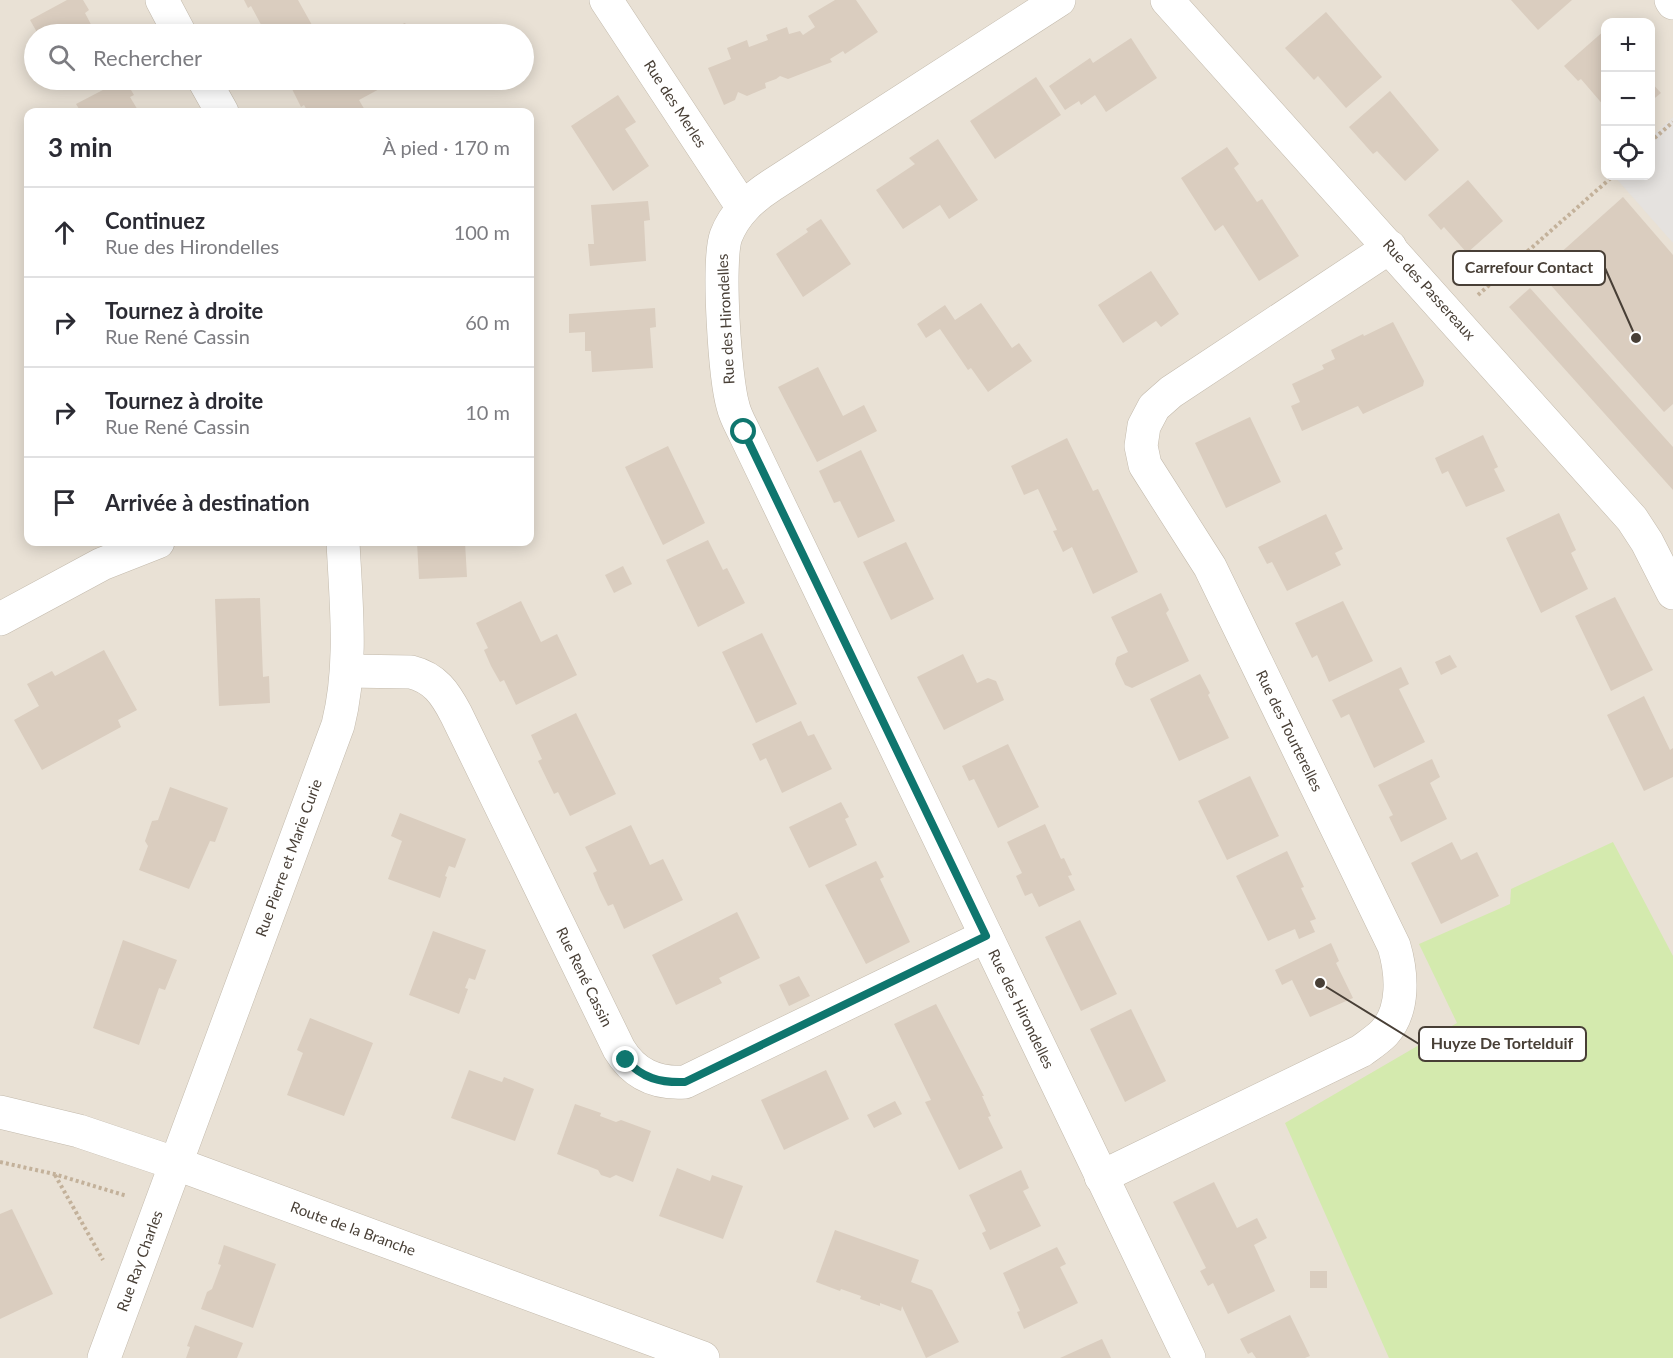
<!DOCTYPE html>
<html lang="fr">
<meta charset="utf-8">
<style>
:root{--surface:#fff;--page:#f2f2f3;--text:#2b2b33;--muted:#7c7c81;--line:#e1e1e2}
body{margin:0;font-family:Lato,sans-serif;background:var(--page);color:var(--text)}
.controls{position:absolute;right:18px;top:18px;display:grid;overflow:hidden;border-radius:12px;box-shadow:0 3px 15px #0003}
.controls button{width:54px;height:54px;display:grid;place-items:center;padding:0;border:0;border-bottom:2px solid var(--line);background:var(--surface);color:var(--text);font:30px sans-serif}
.stop{position:absolute;width:18px;height:18px;margin:-14px;border:4px solid #0f766e;border-radius:50%;background:#fff}
.stop.end{background:#0f766e;border-color:#fff;box-shadow:0 2px 6px #0008}
.list{margin:0;padding:0;list-style:none}
h2{display:flex;justify-content:space-between;align-items:center;height:78px;margin:0;padding:0 24px;font-size:26px}
h2 small{font-size:20px;font-weight:400;color:var(--muted)}
.list li{display:grid;grid-template-columns:39px 1fr auto;gap:18px;align-items:center;box-sizing:border-box;height:90px;padding:0 24px;border-top:2px solid var(--line)}
.list b{display:block;font-size:22px;white-space:nowrap}
.list p{margin:0;font-size:20px;white-space:nowrap;color:var(--muted)}
.list em{font-size:20px;font-style:normal;color:var(--muted)}
.icon{flex:none;width:33px;height:33px;fill:none;stroke:currentColor;stroke-width:2;stroke-linecap:round;stroke-linejoin:round}
.map{position:relative;flex:none;width:1673px;height:1358px;overflow:hidden}
.search{position:absolute;background:var(--surface);box-shadow:0 3px 15px #0003;left:24px;top:24px;width:510px;height:66px;display:flex;align-items:center;gap:15px;box-sizing:border-box;padding:0 21px;border-radius:33px;color:var(--muted);font-size:22px}
.panel{position:absolute;background:var(--surface);box-shadow:0 3px 15px #0003;left:24px;top:108px;width:510px;height:438px;border-radius:12px}
.map>svg:first-child{display:block}
</style>
<div class="map">
<svg width="1673" height="1358" viewBox="0 0 1673 1358">
<rect width="100%" height="100%" fill="#f4efe7"/>
<path fill="#e9e1d5" fill-rule="evenodd" d="M 0,0 L 1673,0 L 1673,1358 L 0,1358 ZM 1606,22 L 1650,22 L 1650,176 L 1606,176 ZM 34,34 L 524,34 L 524,80 L 34,80 ZM 28,112 L 530,112 L 530,542 L 28,542 Z"/>
<path fill="#d4eaae" d="M 1613,842 L 1673,956 L 1673,1358 L 1389,1358 L 1285,1123 L 1457,1023 L 1419,944 L 1510,904 L 1511,889 Z"/>
<path fill="#e5e2df" d="M 1673,117 L 1673,243 L 1614,176 L 1650,176 L 1651,137 Z"/>
<g fill="#dacdbf">
<path d="M 67,0 L 83,0 L 89,10 L 85,13 L 96,34 L 38,34 L 30,20 Z"/>
<path d="M 244,0 L 298,0 L 312,25 L 295,34 L 266,34 L 251,6 L 248,8 Z"/>
<path d="M 835,0 L 856,0 L 878,32 L 845,54 L 843,51 L 830,59 L 832,62 L 788,79 L 780,76 L 776,79 L 765,83 L 766,88 L 747,96 L 738,92 L 735,100 L 724,105 L 708,68 L 731,59 L 727,48 L 747,40 L 749,47 L 768,40 L 766,35 L 787,27 L 789,34 L 800,31 L 803,35 L 815,27 L 808,16 Z"/>
<path d="M 1511,0 L 1572,0 L 1538,30 Z"/>
<path d="M 1326,12 L 1382,77 L 1346,108 L 1318,76 L 1314,80 L 1285,48 Z"/>
<path d="M 405,23 L 412,34 L 383,34 L 400,25 Z"/>
<path d="M 1605,30 L 1605,107 L 1581,79 L 1578,81 L 1564,66 Z"/>
<path d="M 1131,38 L 1157,78 L 1106,112 L 1095,95 L 1081,105 L 1079,101 L 1065,110 L 1049,86 L 1090,58 L 1093,63 Z"/>
<path d="M 1036,77 L 1061,115 L 995,159 L 970,121 Z"/>
<path d="M 122,80 L 125,80 L 134,95 L 130,97 L 139,112 L 81,112 L 76,104 Z"/>
<path d="M 300,80 L 396,80 L 359,100 L 366,112 L 308,112 L 304,105 L 301,107 L 290,85 Z"/>
<path d="M 1650,81 L 1661,93 L 1650,102 Z"/>
<path d="M 1390,91 L 1439,150 L 1405,181 L 1377,151 L 1373,154 L 1349,127 Z"/>
<path d="M 618,95 L 636,122 L 625,129 L 649,166 L 613,191 L 571,126 Z"/>
<path d="M 938,139 L 978,200 L 949,219 L 940,205 L 903,229 L 876,190 L 915,164 L 909,158 Z"/>
<path d="M 1227,147 L 1239,164 L 1234,168 L 1257,202 L 1262,199 L 1299,256 L 1259,281 L 1223,225 L 1215,231 L 1181,178 Z"/>
<path d="M 1468,180 L 1503,221 L 1467,253 L 1444,227 L 1441,230 L 1428,215 Z"/>
<path d="M 1623,197 L 1673,255 L 1673,404 L 1664,412 L 1539,272 Z"/>
<path d="M 648,201 L 650,220 L 644,221 L 646,261 L 590,266 L 588,244 L 594,244 L 591,205 Z"/>
<path d="M 821,219 L 851,264 L 803,297 L 776,254 L 808,232 L 806,229 Z"/>
<path d="M 1151,271 L 1179,314 L 1161,327 L 1156,321 L 1123,343 L 1098,305 Z"/>
<path d="M 1530,288 L 1673,447 L 1673,490 L 1509,307 Z"/>
<path d="M 981,303 L 1012,348 L 1019,343 L 1032,361 L 988,392 L 971,368 L 968,370 L 940,329 L 926,338 L 917,324 L 945,305 L 955,320 Z"/>
<path d="M 655,308 L 656,327 L 650,328 L 653,368 L 592,372 L 591,351 L 585,351 L 585,332 L 569,333 L 569,314 Z"/>
<path d="M 1393,322 L 1424,381 L 1423,386 L 1363,414 L 1358,406 L 1302,431 L 1291,406 L 1300,402 L 1292,384 L 1324,369 L 1322,365 L 1335,359 L 1331,350 L 1363,334 L 1364,336 Z"/>
<path d="M 818,367 L 843,416 L 864,405 L 877,431 L 817,462 L 778,387 Z"/>
<path d="M 1250,417 L 1281,482 L 1226,508 L 1195,443 Z"/>
<path d="M 1483,435 L 1498,467 L 1494,469 L 1505,491 L 1466,507 L 1448,471 L 1442,474 L 1435,458 Z"/>
<path d="M 1067,438 L 1093,491 L 1098,489 L 1138,572 L 1093,594 L 1072,547 L 1063,552 L 1053,531 L 1057,530 L 1038,489 L 1024,495 L 1011,466 Z"/>
<path d="M 668,446 L 705,523 L 663,545 L 625,467 Z"/>
<path d="M 861,450 L 895,521 L 858,538 L 840,501 L 834,503 L 819,471 Z"/>
<path d="M 1559,513 L 1576,550 L 1571,553 L 1588,589 L 1541,613 L 1506,538 Z"/>
<path d="M 1326,514 L 1343,549 L 1335,553 L 1341,565 L 1287,591 L 1272,562 L 1267,564 L 1258,547 Z"/>
<path d="M 708,540 L 723,570 L 727,568 L 745,603 L 698,627 L 666,560 Z"/>
<path d="M 417,542 L 465,542 L 467,577 L 419,579 Z"/>
<path d="M 906,542 L 934,599 L 891,620 L 863,562 Z"/>
<path d="M 623,566 L 632,584 L 614,593 L 605,575 Z"/>
<path d="M 1161,593 L 1169,610 L 1166,613 L 1189,661 L 1132,688 L 1125,685 L 1115,664 L 1117,657 L 1128,652 L 1111,617 Z"/>
<path d="M 1615,597 L 1653,670 L 1611,691 L 1575,616 Z"/>
<path d="M 260,598 L 263,677 L 269,676 L 270,703 L 219,706 L 215,599 Z"/>
<path d="M 521,601 L 541,642 L 557,634 L 577,675 L 516,705 L 504,680 L 500,682 L 491,666 L 484,650 L 488,648 L 476,623 Z"/>
<path d="M 1343,601 L 1373,661 L 1329,682 L 1317,655 L 1312,658 L 1295,623 Z"/>
<path d="M 762,633 L 797,704 L 756,723 L 722,652 Z"/>
<path d="M 104,650 L 137,710 L 118,720 L 121,727 L 42,770 L 14,720 L 39,706 L 27,684 L 52,671 L 55,676 Z"/>
<path d="M 963,654 L 977,683 L 988,678 L 996,681 L 1004,700 L 944,730 L 917,677 Z"/>
<path d="M 1450,655 L 1457,667 L 1441,675 L 1435,662 Z"/>
<path d="M 1401,667 L 1409,684 L 1399,689 L 1425,742 L 1374,768 L 1349,714 L 1341,718 L 1332,700 Z"/>
<path d="M 1200,674 L 1210,693 L 1208,695 L 1229,738 L 1179,761 L 1150,699 Z"/>
<path d="M 1644,696 L 1670,750 L 1673,748 L 1673,777 L 1644,791 L 1607,715 Z"/>
<path d="M 576,713 L 616,794 L 570,816 L 558,792 L 554,794 L 538,761 L 542,759 L 531,735 Z"/>
<path d="M 801,721 L 808,736 L 814,734 L 832,769 L 782,793 L 766,758 L 760,761 L 752,744 Z"/>
<path d="M 1008,744 L 1039,807 L 998,828 L 974,779 L 969,781 L 962,766 Z"/>
<path d="M 1432,759 L 1440,777 L 1430,783 L 1447,819 L 1401,842 L 1389,817 L 1393,815 L 1378,785 Z"/>
<path d="M 1250,776 L 1279,836 L 1227,860 L 1198,801 Z"/>
<path d="M 170,787 L 228,808 L 215,842 L 210,841 L 189,889 L 139,870 L 148,846 L 145,841 L 152,821 L 158,820 Z"/>
<path d="M 841,802 L 849,817 L 845,819 L 857,845 L 809,868 L 789,827 Z"/>
<path d="M 400,813 L 466,839 L 455,868 L 449,866 L 445,876 L 447,877 L 440,898 L 388,879 L 402,841 L 391,836 Z"/>
<path d="M 1045,824 L 1061,859 L 1064,858 L 1072,875 L 1068,876 L 1075,890 L 1039,907 L 1032,893 L 1025,896 L 1016,876 L 1022,873 L 1007,842 Z"/>
<path d="M 631,825 L 650,865 L 663,859 L 683,900 L 624,929 L 613,904 L 608,906 L 600,890 L 593,873 L 597,871 L 585,847 Z"/>
<path d="M 1452,842 L 1461,860 L 1477,852 L 1499,896 L 1441,924 L 1411,863 Z"/>
<path d="M 1287,851 L 1304,887 L 1301,888 L 1316,919 L 1310,921 L 1315,932 L 1299,939 L 1295,929 L 1268,941 L 1236,876 Z"/>
<path d="M 876,861 L 884,877 L 880,879 L 910,942 L 866,964 L 825,885 Z"/>
<path d="M 737,912 L 760,958 L 719,978 L 722,983 L 676,1005 L 652,955 Z"/>
<path d="M 1080,920 L 1117,994 L 1081,1011 L 1045,937 Z"/>
<path d="M 433,931 L 486,950 L 475,980 L 469,978 L 465,988 L 468,989 L 459,1014 L 409,995 Z"/>
<path d="M 123,940 L 177,960 L 165,990 L 159,988 L 139,1045 L 93,1028 Z"/>
<path d="M 1331,943 L 1339,961 L 1336,963 L 1353,998 L 1310,1017 L 1292,980 L 1282,985 L 1275,970 Z"/>
<path d="M 799,976 L 810,996 L 789,1006 L 779,985 Z"/>
<path d="M 936,1004 L 984,1096 L 982,1096 L 991,1116 L 988,1117 L 1003,1148 L 959,1170 L 925,1102 L 931,1100 L 894,1024 Z"/>
<path d="M 1131,1009 L 1166,1081 L 1125,1102 L 1090,1029 Z"/>
<path d="M 310,1018 L 373,1043 L 344,1116 L 287,1095 L 303,1053 L 297,1050 Z"/>
<path d="M 469,1070 L 502,1082 L 504,1077 L 534,1089 L 515,1141 L 451,1118 Z"/>
<path d="M 826,1070 L 849,1119 L 784,1150 L 761,1100 Z"/>
<path d="M 895,1101 L 902,1114 L 874,1128 L 867,1115 Z"/>
<path d="M 575,1104 L 601,1113 L 600,1116 L 616,1122 L 621,1120 L 651,1131 L 633,1182 L 616,1175 L 610,1178 L 601,1175 L 598,1170 L 557,1154 Z"/>
<path d="M 677,1168 L 710,1181 L 712,1175 L 743,1186 L 723,1239 L 659,1216 Z"/>
<path d="M 1021,1170 L 1029,1188 L 1023,1191 L 1041,1226 L 990,1250 L 982,1233 L 986,1231 L 969,1195 Z"/>
<path d="M 1214,1182 L 1237,1228 L 1257,1218 L 1267,1238 L 1254,1245 L 1275,1291 L 1228,1314 L 1213,1283 L 1208,1286 L 1200,1271 L 1206,1268 L 1173,1202 Z"/>
<path d="M 12,1209 L 53,1294 L 0,1319 L 0,1214 Z"/>
<path d="M 835,1230 L 919,1260 L 911,1282 L 932,1290 L 959,1342 L 926,1358 L 902,1306 L 901,1311 L 880,1303 L 880,1306 L 860,1299 L 861,1296 L 841,1289 L 840,1291 L 816,1282 Z"/>
<path d="M 224,1245 L 276,1264 L 253,1328 L 201,1309 L 207,1292 L 212,1289 L 221,1265 L 218,1264 Z"/>
<path d="M 1057,1247 L 1066,1264 L 1060,1267 L 1078,1303 L 1024,1329 L 1017,1312 L 1020,1311 L 1003,1273 Z"/>
<rect x="1310" y="1271" width="17" height="17"/>
<path d="M 1290,1315 L 1310,1356 L 1305,1358 L 1256,1358 L 1252,1352 L 1248,1354 L 1240,1339 Z"/>
<path d="M 195,1325 L 243,1343 L 237,1358 L 186,1358 L 190,1347 L 187,1346 Z"/>
<path d="M 1102,1339 L 1111,1358 L 1060,1358 Z"/>
</g>
<g fill="none" stroke-linecap="round" stroke-linejoin="round">
<g stroke="#c3baac" stroke-width="34">
<g id="minor">
<path d="M 162,0 L 180,34"/>
<path d="M 606,0 L 743,208"/>
<path d="M 1059,0 L 772,185 C 752,198 735,213 726,236 C 717,261 725,379 733,406 C 735,415 740,424 744,432 L 1189,1358"/>
<path d="M 1167,0 L 1632,519 L 1647,542 L 1673,593"/>
<path d="M 204,80 L 222,112"/>
<path d="M 0,619 L 102,564 L 158,542"/>
<path d="M 347,671 L 411,672 C 435,678 445,693 456,714 L 619,1049 C 634,1074 656,1084 685,1082 L 986,936"/>
<path d="M 0,1112 L 79,1131 L 177,1164 L 703,1358"/>
<path d="M 1101,1177 L 1361,1051 C 1369,1045 1377,1040 1384,1033 C 1405,1010 1402,973 1394,946 L 1210,567 L 1145,465 L 1141,446 L 1144,426 L 1154,407 L 1171,392 L 1390,247"/>
<path d="M 104,1358 L 338,725 C 353,665 346,603 343,542"/>
</g>
</g>
<g stroke="#c3baac" stroke-width="34">
<path id="tertiary" d="M 1671,0 L 1673,3"/>
</g>
<g stroke="#c3b19a" stroke-width="4" stroke-dasharray="3 3" stroke-linecap="butt">
<path d="M 1650,142 L 1673,122"/>
<path d="M 1478,295 L 1613,176"/>
<path d="M 0,1162 L 54,1174 L 127,1196"/>
<path d="M 55,1175 L 103,1260"/>
</g>
<use href="#minor" stroke="#fff" stroke-width="33"/>
<use href="#tertiary" stroke="#fff" stroke-width="33"/>
</g>
<g fill="none" stroke-linecap="round" stroke-linejoin="round">
<path stroke="#0f766e" stroke-width="8" d="M 626,1060 C 642,1078 660,1083 685,1082 L 986,936 L 744,432"/>
</g>
<g text-anchor="middle" stroke-width="4.5" stroke-linejoin="round" paint-order="stroke">
<g font-size="15" fill="#483f36" stroke="#fff">
<text transform="translate(675 104) rotate(57)" y="5">Rue des Merles</text>
<text transform="translate(1429 290) rotate(48)" y="5">Rue des Passereaux</text>
<text transform="translate(726 319) rotate(-93)" y="5">Rue des Hirondelles</text>
<text transform="translate(1289 731) rotate(64)" y="5">Rue des Tourterelles</text>
<text transform="translate(289 858) rotate(-70)" y="5">Rue Pierre et Marie Curie</text>
<text transform="translate(584 977) rotate(64)" y="5">Rue René Cassin</text>
<text transform="translate(1021 1009) rotate(64)" y="5">Rue des Hirondelles</text>
<text transform="translate(353 1229) rotate(20)" y="5">Route de la Branche</text>
<text transform="translate(140 1261) rotate(-70)" y="5">Rue Ray Charles</text>
</g>
</g>
<path fill="none" stroke="#483f36" stroke-width="2" d="M1636 338L1605 268M1320 983L1419 1044"/>
<g fill="#483f36" stroke="#fff" stroke-width="2">
<circle cx="1636" cy="338" r="6"/>
<circle cx="1320" cy="983" r="6"/>
</g>
<g fill="#fff" stroke="#483f36" stroke-width="2">
<rect x="1453" y="251" width="152" height="34" rx="6"/>
<rect x="1419" y="1027" width="167" height="34" rx="6"/>
</g>
<g font-size="16" text-anchor="middle" font-weight="bold" fill="#483f36">
<text x="1529" y="273">Carrefour Contact</text>
<text x="1502" y="1049">Huyze De Tortelduif</text>
</g>
</svg>
<div class="controls">
<button>+</button>
<button>−</button>
<button><svg class="icon" aria-label="locate" viewBox="0 0 24 24"><circle cx="12" cy="12" r="6"/><path d="M12 2v4M12 18v4M2 12h4M18 12h4"/></svg></button>
</div>
<div class="stop" style="left:744px;top:432px"></div>
<div class="stop end" style="left:626px;top:1060px"></div>
<div class="search"><svg class="icon" aria-label="search" viewBox="0 0 24 24"><circle cx="10" cy="10" r="6"/><path d="M15 15l6 6"/></svg>Rechercher</div>
<section class="panel">
<h2>3 min<small>À pied · 170 m</small></h2>
<ul class="list">
<li><svg class="icon" aria-label="ahead" viewBox="0 0 24 24"><path d="M12 20V5M6 11l6-6 6 6"/></svg><div><b>Continuez</b><p>Rue des Hirondelles</p></div><em>100 m</em></li>
<li><svg class="icon" aria-label="right" viewBox="0 0 24 24"><path d="M7 20v-9h11M14 6l5 5-5 5"/></svg><div><b>Tournez à droite</b><p>Rue René Cassin</p></div><em>60 m</em></li>
<li><svg class="icon" aria-label="right" viewBox="0 0 24 24"><path d="M7 20v-9h11M14 6l5 5-5 5"/></svg><div><b>Tournez à droite</b><p>Rue René Cassin</p></div><em>10 m</em></li>
<li><svg class="icon" aria-label="arrive" viewBox="0 0 24 24"><path d="M6 21V4h12l-3 4 3 4H6"/></svg><div><b>Arrivée à destination</b></div></li>
</ul>
</section>
</div>
